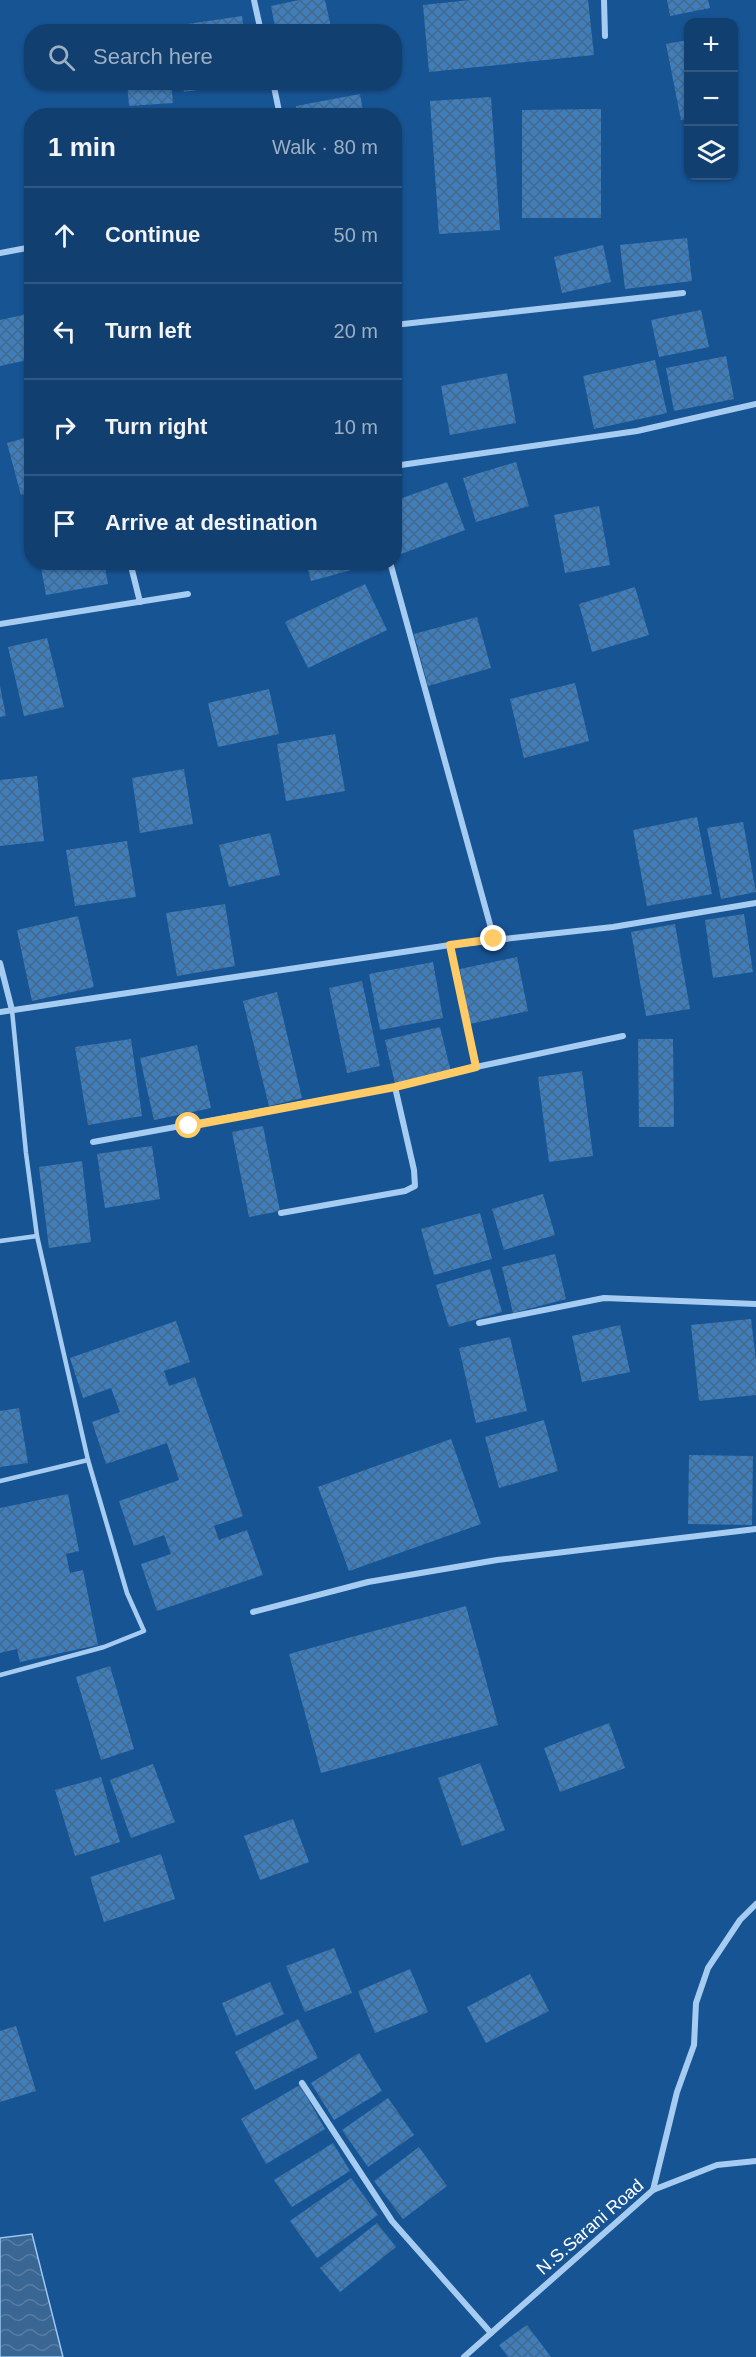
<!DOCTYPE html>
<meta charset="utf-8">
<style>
:root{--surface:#113f6f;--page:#1a4674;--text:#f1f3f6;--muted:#9cafc3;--line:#305882}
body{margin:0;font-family:Helvetica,sans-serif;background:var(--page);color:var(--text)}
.controls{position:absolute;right:18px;top:18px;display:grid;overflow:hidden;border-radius:12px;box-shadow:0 2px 4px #0004}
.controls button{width:54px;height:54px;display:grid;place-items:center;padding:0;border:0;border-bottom:2px solid var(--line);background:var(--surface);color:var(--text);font:30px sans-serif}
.stop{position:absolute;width:18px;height:18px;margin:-14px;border:4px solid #ffcb67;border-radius:50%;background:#fff}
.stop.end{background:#ffcb67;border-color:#fff;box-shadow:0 2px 6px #0008}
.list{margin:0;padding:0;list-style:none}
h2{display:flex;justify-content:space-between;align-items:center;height:78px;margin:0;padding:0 24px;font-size:26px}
h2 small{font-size:20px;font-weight:400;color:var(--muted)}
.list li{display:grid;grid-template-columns:39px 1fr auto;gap:18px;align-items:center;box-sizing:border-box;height:96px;padding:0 24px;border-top:2px solid var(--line)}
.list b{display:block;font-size:22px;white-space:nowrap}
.list em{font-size:20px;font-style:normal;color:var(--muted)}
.icon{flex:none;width:33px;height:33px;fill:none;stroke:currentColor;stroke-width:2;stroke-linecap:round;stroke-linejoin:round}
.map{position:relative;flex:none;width:756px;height:2357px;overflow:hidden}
.search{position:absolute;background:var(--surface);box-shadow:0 2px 4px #0004;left:24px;top:24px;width:378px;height:66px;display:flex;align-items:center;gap:15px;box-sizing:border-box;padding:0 21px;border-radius:24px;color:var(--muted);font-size:22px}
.panel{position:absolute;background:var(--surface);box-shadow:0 2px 4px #0004;left:24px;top:108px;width:378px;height:462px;border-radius:24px}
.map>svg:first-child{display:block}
</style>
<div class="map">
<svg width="756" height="2357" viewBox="0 0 756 2357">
<defs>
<pattern id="water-waves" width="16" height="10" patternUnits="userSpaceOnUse" patternTransform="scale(1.5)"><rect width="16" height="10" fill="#3a6694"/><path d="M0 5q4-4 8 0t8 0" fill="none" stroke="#587da4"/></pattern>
<pattern id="building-cross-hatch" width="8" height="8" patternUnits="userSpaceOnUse" patternTransform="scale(1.5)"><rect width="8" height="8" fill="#3f7ebb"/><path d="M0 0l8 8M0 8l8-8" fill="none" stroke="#456889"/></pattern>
</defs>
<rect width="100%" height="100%" fill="#175494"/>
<path fill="url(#water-waves)" stroke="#99c8f3" stroke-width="1.5" d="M 32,2234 L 63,2357 L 0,2357 L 0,2238 Z"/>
<g fill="url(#building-cross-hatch)">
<path d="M 299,0 L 325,0 L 332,32 L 276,32 L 271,6 Z"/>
<path d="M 470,0 L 588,0 L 594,55 L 429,72 L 423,5 Z"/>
<path d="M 667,0 L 708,0 L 710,8 L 670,16 Z"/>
<path d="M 242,16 L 244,32 L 175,32 L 174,26 Z"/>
<path d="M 688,40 L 688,119 L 681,120 L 666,44 Z"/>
<path d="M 127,82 L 171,82 L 173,103 L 129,106 Z"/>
<path d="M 182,82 L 238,82 L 238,84 L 184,92 Z"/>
<path d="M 360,94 L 364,116 L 298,116 L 296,106 Z"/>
<path d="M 491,97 L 500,230 L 439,234 L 430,101 Z"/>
<path d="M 601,109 L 601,218 L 522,218 L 522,110 Z"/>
<path d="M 687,238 L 692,281 L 625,289 L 620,245 Z"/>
<path d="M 603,245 L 611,282 L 562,293 L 554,257 Z"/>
<path d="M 701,310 L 709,347 L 659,357 L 651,320 Z"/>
<path d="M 32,313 L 32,359 L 0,366 L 0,320 Z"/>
<path d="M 726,356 L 734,399 L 674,411 L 666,368 Z"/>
<path d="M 655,360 L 667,413 L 594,429 L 583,376 Z"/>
<path d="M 507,373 L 516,423 L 450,435 L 441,386 Z"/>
<path d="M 32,436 L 32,492 L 21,495 L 7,443 Z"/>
<path d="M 516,462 L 529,506 L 476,522 L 463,478 Z"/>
<path d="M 447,482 L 465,530 L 401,554 L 394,537 L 394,501 Z"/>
<path d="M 599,506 L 610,565 L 565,573 L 554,515 Z"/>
<path d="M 40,562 L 104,562 L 108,584 L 46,595 Z"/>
<path d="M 306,562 L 377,562 L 377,563 L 311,581 Z"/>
<path d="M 365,584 L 387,630 L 308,668 L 285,622 Z"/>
<path d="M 635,587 L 649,635 L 592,652 L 579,604 Z"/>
<path d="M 477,617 L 491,668 L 428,686 L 414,634 Z"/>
<path d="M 47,638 L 64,707 L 24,716 L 8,647 Z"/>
<path d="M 575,683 L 589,741 L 524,758 L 510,699 Z"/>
<path d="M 0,686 L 6,716 L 0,717 Z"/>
<path d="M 269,689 L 279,734 L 218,747 L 208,703 Z"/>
<path d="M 335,734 L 345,791 L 286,801 L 277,744 Z"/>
<path d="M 184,769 L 193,824 L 140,833 L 132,778 Z"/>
<path d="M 37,776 L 44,841 L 0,846 L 0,780 Z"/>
<path d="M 697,817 L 712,894 L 647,906 L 633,830 Z"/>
<path d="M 743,822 L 756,892 L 721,899 L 707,828 Z"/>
<path d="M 270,833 L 280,875 L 229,887 L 219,845 Z"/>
<path d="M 127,841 L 136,897 L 75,906 L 66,850 Z"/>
<path d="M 225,904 L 235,966 L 177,976 L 166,913 Z"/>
<path d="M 744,914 L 753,972 L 713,978 L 705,920 Z"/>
<path d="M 78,916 L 94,987 L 32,1001 L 17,930 Z"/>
<path d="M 675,924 L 690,1009 L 646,1016 L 631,932 Z"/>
<path d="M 517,957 L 528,1011 L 470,1024 L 460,969 Z"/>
<path d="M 433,962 L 443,1018 L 380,1030 L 369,974 Z"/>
<path d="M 362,981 L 380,1066 L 347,1073 L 329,988 Z"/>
<path d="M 277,992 L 302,1098 L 269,1106 L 243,1001 Z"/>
<path d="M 440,1027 L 451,1072 L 395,1084 L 385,1040 Z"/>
<path d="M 131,1039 L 142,1116 L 88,1125 L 75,1047 Z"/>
<path d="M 638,1039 L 673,1039 L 674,1127 L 639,1127 Z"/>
<path d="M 197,1045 L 211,1108 L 154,1120 L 140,1058 Z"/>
<path d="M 582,1071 L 593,1156 L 549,1162 L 538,1077 Z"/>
<path d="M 263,1126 L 280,1211 L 249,1217 L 232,1132 Z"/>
<path d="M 152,1146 L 160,1199 L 105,1208 L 97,1154 Z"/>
<path d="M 82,1161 L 91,1242 L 49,1248 L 39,1167 Z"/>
<path d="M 543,1194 L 555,1235 L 504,1250 L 492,1209 Z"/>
<path d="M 480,1213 L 492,1259 L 434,1275 L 421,1229 Z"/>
<path d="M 555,1254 L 566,1299 L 513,1313 L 502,1267 Z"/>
<path d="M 490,1269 L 502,1312 L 449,1327 L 436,1285 Z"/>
<path d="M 751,1319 L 756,1360 L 756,1395 L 699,1401 L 691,1325 Z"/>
<path d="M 176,1321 L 190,1362 L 164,1371 L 169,1386 L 195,1377 L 243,1516 L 214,1526 L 219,1540 L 247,1530 L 263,1575 L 157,1611 L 141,1564 L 171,1554 L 164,1535 L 134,1546 L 119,1501 L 179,1480 L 167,1443 L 106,1464 L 92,1422 L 120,1412 L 111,1388 L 83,1398 L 70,1358 Z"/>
<path d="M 620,1325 L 630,1372 L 582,1382 L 572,1336 Z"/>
<path d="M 510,1337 L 527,1411 L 476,1423 L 459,1348 Z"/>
<path d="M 19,1408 L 28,1463 L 0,1467 L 0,1411 Z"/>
<path d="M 544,1420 L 558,1471 L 499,1488 L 485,1437 Z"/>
<path d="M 451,1439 L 481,1524 L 349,1571 L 318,1487 Z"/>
<path d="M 689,1455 L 753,1456 L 752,1525 L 688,1524 Z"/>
<path d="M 68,1494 L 79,1551 L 66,1554 L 70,1573 L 83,1570 L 98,1645 L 20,1662 L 17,1649 L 0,1653 L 0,1508 Z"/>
<path d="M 466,1606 L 498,1725 L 321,1773 L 289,1654 Z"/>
<path d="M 110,1666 L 134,1749 L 101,1760 L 76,1677 Z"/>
<path d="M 609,1723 L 625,1768 L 560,1792 L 544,1748 Z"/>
<path d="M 480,1763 L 505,1830 L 462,1846 L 438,1778 Z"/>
<path d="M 153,1764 L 175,1822 L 131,1838 L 110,1780 Z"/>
<path d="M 101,1777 L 120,1842 L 75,1856 L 55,1790 Z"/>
<path d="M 293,1819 L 309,1862 L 260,1880 L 244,1836 Z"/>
<path d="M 161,1854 L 175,1899 L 104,1922 L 90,1877 Z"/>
<path d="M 334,1948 L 352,1993 L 305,2012 L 286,1966 Z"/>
<path d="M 410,1969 L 428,2012 L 375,2033 L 358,1991 Z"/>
<path d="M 530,1974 L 549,2011 L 486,2043 L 467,2007 Z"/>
<path d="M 270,1982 L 284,2014 L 236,2036 L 222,2003 Z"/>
<path d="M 298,2019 L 318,2058 L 255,2090 L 235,2052 Z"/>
<path d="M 16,2026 L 36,2091 L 0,2102 L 0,2031 Z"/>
<path d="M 359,2053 L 382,2091 L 334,2120 L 311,2083 Z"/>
<path d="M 300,2085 L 325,2129 L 266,2164 L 241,2119 Z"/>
<path d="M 388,2098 L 414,2135 L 368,2167 L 342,2130 Z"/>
<path d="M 333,2143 L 350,2171 L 292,2207 L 274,2180 Z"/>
<path d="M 419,2147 L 447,2186 L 403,2219 L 374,2181 Z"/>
<path d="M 351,2178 L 378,2215 L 317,2258 L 290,2221 Z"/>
<path d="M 377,2223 L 396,2247 L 340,2292 L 320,2268 Z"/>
<path d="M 527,2325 L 551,2357 L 508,2357 L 499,2345 Z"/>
</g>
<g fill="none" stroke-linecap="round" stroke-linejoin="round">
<g stroke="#a7ccf1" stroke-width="4.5">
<path d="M 0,1241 L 37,1236"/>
<path d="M 0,1481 L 88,1460"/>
<path d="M 0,1675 L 104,1647 L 144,1631 L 127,1593 L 88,1460 L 37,1236 L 26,1153 L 12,1010"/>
</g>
<g stroke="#a7ccf1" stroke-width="6">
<path d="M 254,0 L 261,32"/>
<path d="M 604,0 L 605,36"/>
<path d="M 273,82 L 280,116"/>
<path d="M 0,253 L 32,247"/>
<path d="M 394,325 L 683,293"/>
<path d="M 394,466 L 637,431 L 756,404"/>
<path d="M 130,562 L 140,602"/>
<path d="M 390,562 L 494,939"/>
<path d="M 0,624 L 188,594"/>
<path d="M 0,963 L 12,1010"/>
<path d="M 0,1012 L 450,945 L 613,927 L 756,903"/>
<path d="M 476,1067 L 623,1036"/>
<path d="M 93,1142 L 395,1087 L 476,1067 L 450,945"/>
<path d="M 281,1213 L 405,1191 L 415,1186 L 414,1170 L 395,1087"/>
<path d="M 479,1323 L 604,1298 L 756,1304"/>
<path d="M 253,1612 L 368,1582 L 497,1560 L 756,1529"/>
<path d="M 302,2083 L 392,2221 L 491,2333"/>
<path d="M 653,2190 L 677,2092 L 694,2045 L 696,2003 L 708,1968 L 740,1920 L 756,1904"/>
<path d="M 464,2357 L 653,2190 L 717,2165 L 756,2161"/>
</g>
</g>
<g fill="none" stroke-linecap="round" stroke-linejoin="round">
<path stroke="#ffcb67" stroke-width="8" d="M 189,1126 L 395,1087 L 476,1067 L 450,945 L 494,939"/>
</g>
<g text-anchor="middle" stroke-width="4.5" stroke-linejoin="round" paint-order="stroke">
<g font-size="18" fill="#fff" stroke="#175494">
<text transform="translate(590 2227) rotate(-41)" y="6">N.S.Sarani Road</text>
</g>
</g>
</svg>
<div class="controls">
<button>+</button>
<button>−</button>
<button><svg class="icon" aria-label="layers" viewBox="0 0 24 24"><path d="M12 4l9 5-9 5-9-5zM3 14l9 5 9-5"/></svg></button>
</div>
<div class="stop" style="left:189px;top:1126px"></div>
<div class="stop end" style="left:494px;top:939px"></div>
<div class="search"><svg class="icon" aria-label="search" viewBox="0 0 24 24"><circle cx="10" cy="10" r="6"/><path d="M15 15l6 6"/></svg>Search here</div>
<section class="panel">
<h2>1 min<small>Walk · 80 m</small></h2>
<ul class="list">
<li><svg class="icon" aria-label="ahead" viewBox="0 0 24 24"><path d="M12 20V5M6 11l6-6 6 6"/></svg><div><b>Continue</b></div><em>50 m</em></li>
<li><svg class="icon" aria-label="left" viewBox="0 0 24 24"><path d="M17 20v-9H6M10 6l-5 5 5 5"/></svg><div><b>Turn left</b></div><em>20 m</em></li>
<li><svg class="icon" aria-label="right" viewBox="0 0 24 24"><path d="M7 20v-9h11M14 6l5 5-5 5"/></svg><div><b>Turn right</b></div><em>10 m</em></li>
<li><svg class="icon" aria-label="arrive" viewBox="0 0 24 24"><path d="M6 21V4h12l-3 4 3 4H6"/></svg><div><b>Arrive at destination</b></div></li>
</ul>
</section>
</div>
